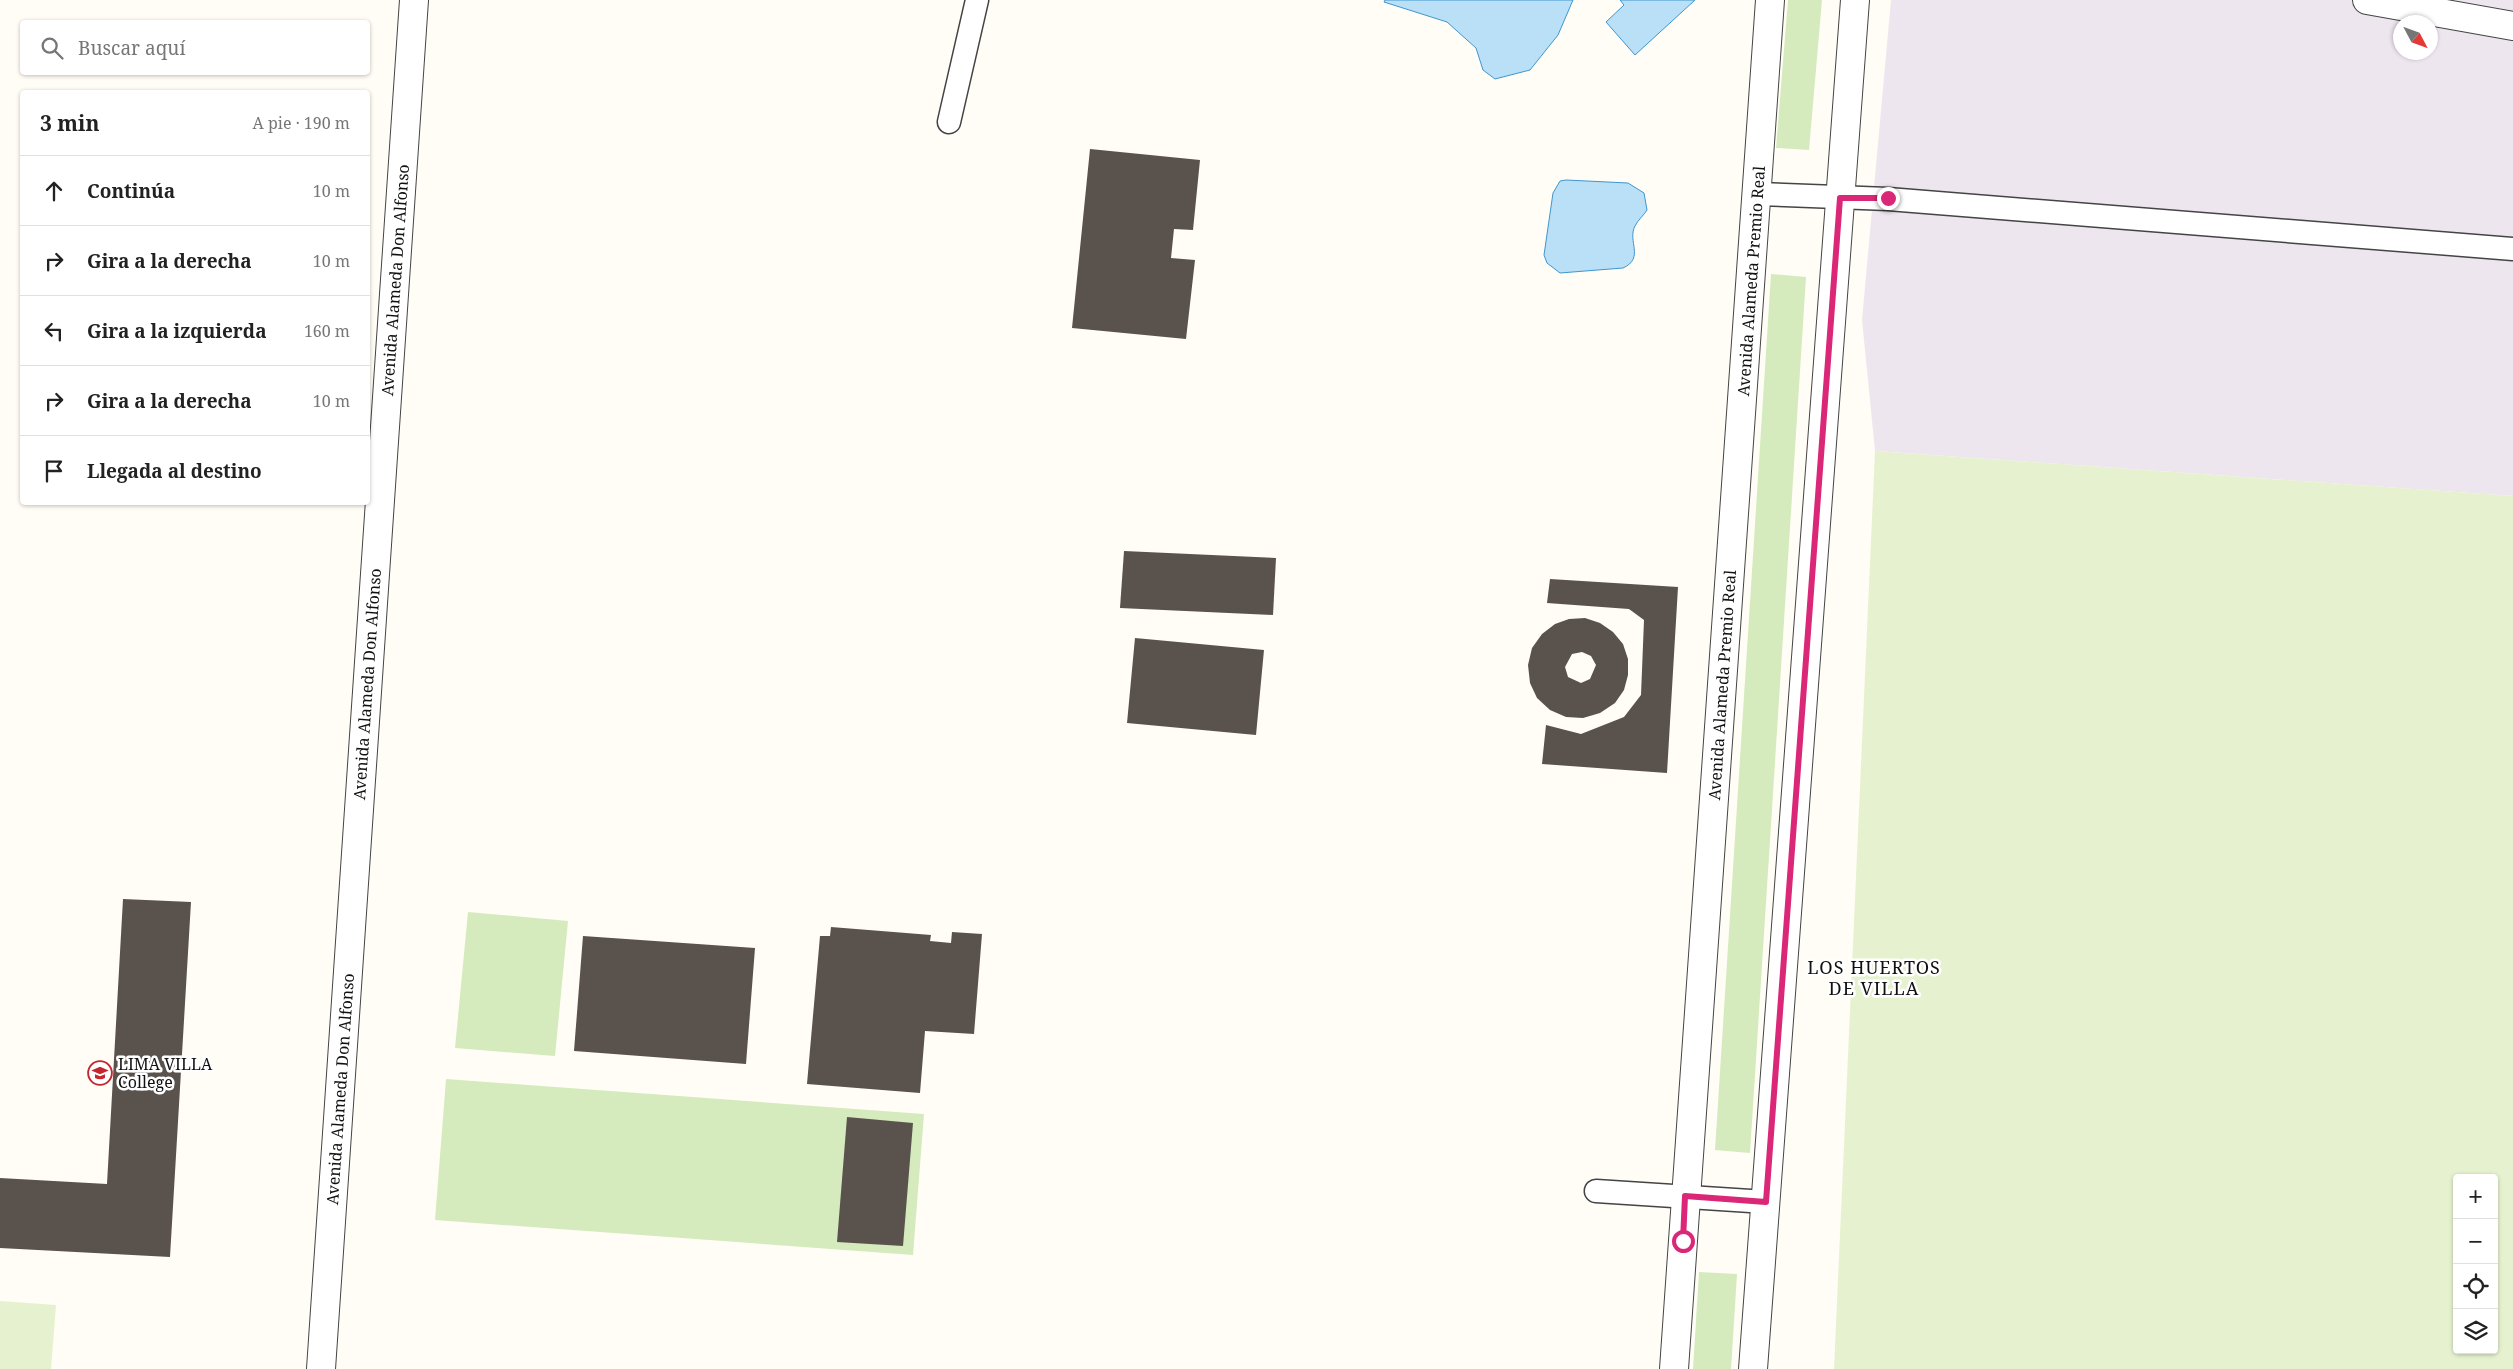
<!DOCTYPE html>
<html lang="es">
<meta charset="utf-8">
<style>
:root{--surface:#fff;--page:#f6f6f6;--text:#222;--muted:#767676;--line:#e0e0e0}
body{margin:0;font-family:"Noto Serif",serif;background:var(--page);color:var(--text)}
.controls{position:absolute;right:15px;bottom:15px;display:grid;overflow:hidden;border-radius:5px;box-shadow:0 1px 4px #0004}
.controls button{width:45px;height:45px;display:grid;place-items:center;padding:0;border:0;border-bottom:1px solid var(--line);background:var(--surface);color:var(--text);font:25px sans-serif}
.compass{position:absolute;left:2393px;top:15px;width:45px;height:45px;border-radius:50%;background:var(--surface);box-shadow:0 1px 4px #0004;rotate:131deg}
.stop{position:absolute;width:15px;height:15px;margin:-11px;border:4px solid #db2777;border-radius:50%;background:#fff}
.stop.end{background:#db2777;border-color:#fff;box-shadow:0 1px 5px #0008}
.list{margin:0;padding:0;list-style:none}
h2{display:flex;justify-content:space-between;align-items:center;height:65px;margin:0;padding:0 20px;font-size:21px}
h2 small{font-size:16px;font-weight:400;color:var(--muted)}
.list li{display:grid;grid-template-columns:32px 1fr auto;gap:15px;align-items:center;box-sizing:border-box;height:70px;padding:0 20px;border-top:1px solid var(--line)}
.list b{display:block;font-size:19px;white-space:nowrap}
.list em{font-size:16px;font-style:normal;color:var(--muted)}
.icon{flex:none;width:28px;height:28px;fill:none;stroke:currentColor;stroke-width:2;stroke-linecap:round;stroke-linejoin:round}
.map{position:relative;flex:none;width:2513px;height:1369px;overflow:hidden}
.search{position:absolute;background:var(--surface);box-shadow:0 1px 4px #0004;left:20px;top:20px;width:350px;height:55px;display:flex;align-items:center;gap:12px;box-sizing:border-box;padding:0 18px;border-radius:5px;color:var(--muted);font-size:19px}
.panel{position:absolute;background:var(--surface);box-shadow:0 1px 4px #0004;left:20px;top:90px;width:350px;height:415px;border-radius:5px}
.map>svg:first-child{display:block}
</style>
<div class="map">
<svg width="2513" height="1369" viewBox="0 0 2513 1369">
<rect width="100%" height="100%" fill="#fffdf5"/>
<path fill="#eee6ef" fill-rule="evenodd" d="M 1891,0 L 2513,0 L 2513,496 L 1875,451 L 1862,320 ZM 2400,22 L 2430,22 L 2430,52 L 2400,52 Z"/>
<g fill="#d5ebbd">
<path d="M 1788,0 L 1822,0 L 1809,150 L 1776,148 Z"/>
<path d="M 1771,274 L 1806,277 L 1750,1153 L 1715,1150 Z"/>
<path d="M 468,912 L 568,921 L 555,1056 L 455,1048 Z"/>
<path d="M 446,1079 L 924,1114 L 913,1255 L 435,1220 Z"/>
<path d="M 1699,1272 L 1737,1274 L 1731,1369 L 1693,1369 Z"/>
</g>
<g fill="#e6f2cf" fill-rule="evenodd">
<path d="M 1875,451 L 2513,496 L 2513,1369 L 1834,1369 ZM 2457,1178 L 2494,1178 L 2494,1350 L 2457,1350 Z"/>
<path d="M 0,1301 L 56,1305 L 51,1369 L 0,1369 Z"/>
</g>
<g fill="#b9e0f7" stroke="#3f96cf">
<path d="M 1385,0 L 1573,0 L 1558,35 L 1530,70 L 1495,79 L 1483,70 L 1476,48 L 1447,22 L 1384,2 Z"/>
<path d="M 1620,0 L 1695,0 L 1635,55 L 1606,22 L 1624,5 Z"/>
<path d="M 1566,180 L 1628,183 L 1644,193 L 1647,210 C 1644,215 1638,220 1635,226 C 1627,241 1645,258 1623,268 L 1560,273 L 1547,263 L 1544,255 L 1553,193 L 1560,181 Z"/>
</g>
<g fill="#5a524d" fill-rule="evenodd">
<path d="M 1090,149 L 1200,160 L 1193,230 L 1174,229 L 1171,258 L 1195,260 L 1186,339 L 1072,328 Z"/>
<path d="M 1124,551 L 1276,558 L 1273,615 L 1120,608 Z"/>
<path d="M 1550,579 L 1678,587 L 1667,773 L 1542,764 L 1546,725 L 1581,734 L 1624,717 L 1641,695 L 1644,620 L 1629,609 L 1547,603 Z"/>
<path d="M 1585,618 L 1600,623 L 1613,632 L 1623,644 L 1628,659 L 1628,675 L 1624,690 L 1615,703 L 1600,713 L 1583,718 L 1566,717 L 1550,710 L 1537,698 L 1530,683 L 1528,665 L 1532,648 L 1542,634 L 1555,624 L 1569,619 ZM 1582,652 L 1591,656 L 1596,665 L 1590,679 L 1581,683 L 1568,677 L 1565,667 L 1572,654 Z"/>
<path d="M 1135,638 L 1264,650 L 1256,735 L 1127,723 Z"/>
<path d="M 123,899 L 191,902 L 170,1257 L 0,1248 L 0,1178 L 107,1184 Z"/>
<path d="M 831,927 L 931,935 L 930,941 L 951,943 L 952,932 L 982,934 L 974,1034 L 925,1031 L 920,1093 L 807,1084 L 820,936 L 830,936 Z"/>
<path d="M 583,936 L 755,948 L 746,1064 L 574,1051 Z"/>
<path d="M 847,1117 L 913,1123 L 903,1246 L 837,1242 Z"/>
</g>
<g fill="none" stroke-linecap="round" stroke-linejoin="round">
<g stroke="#444" stroke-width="25">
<g id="service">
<path d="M 949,122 L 977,0"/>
<path d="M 1758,194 L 1888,199 L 2513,249"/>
<path d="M 1596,1191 L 1766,1202"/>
</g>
</g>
<g stroke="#444" stroke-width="30">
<path id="minor" d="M 321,1369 L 414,0"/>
</g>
<g stroke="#444" stroke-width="30">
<g id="tertiary">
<path d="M 2367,0 L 2513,26"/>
<path d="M 1674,1369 L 1770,0"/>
<path d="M 1753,1369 L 1855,0"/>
</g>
</g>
<use href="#service" stroke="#fff" stroke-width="22"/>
<use href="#minor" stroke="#fff" stroke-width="28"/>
<use href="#tertiary" stroke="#fff" stroke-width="28"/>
</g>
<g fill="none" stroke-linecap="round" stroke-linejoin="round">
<path stroke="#db2777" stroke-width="6" d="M 1683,1241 L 1685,1196 L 1766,1202 L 1840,198 L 1888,198"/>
</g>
<defs>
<g id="school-ring" transform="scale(1.25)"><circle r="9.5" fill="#fff" stroke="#c4262e" stroke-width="1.5"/><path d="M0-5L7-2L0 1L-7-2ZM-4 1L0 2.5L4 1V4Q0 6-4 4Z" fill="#c4262e"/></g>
</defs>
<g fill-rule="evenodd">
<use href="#school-ring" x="100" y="1073"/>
</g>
<g text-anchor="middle" stroke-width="5" stroke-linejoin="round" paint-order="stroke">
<g font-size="16" fill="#111" stroke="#fff">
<text transform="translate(395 280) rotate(-86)" y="6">Avenida Alameda Don Alfonso</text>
<text transform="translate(1751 281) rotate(-86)" y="6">Avenida Alameda Premio Real</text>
<text transform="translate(367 684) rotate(-86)" y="6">Avenida Alameda Don Alfonso</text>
<text transform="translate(1722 685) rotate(-86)" y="6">Avenida Alameda Premio Real</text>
<text transform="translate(340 1089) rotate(-86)" y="6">Avenida Alameda Don Alfonso</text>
</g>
<g font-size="16" fill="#111" stroke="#fff" text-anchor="start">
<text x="118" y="1070">LIMA VILLA<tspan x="118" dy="18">College</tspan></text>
</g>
<g font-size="18" letter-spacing="1" fill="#111" stroke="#fff">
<text x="1874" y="974">LOS HUERTOS<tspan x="1874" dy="21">DE VILLA</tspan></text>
</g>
</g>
</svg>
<div class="controls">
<button>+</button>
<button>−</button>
<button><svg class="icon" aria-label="locate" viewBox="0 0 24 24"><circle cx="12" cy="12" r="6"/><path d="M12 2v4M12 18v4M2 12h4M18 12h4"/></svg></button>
<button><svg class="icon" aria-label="layers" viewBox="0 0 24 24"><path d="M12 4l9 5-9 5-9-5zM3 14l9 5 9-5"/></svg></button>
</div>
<svg class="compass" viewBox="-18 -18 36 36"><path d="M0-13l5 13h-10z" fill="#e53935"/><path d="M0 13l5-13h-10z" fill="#767676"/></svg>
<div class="stop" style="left:1683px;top:1241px"></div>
<div class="stop end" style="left:1888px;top:198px"></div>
<div class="search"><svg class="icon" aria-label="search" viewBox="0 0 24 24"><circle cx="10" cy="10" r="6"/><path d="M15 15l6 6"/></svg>Buscar aquí</div>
<section class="panel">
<h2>3 min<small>A pie · 190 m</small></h2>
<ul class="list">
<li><svg class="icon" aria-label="ahead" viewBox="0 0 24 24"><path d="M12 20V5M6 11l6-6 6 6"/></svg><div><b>Continúa</b></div><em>10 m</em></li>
<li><svg class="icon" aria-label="right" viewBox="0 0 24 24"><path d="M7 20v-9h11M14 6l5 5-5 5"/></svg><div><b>Gira a la derecha</b></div><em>10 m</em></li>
<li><svg class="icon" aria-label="left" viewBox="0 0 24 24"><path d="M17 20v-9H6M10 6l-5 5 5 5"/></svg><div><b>Gira a la izquierda</b></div><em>160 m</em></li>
<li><svg class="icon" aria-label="right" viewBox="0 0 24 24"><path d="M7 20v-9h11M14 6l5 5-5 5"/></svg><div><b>Gira a la derecha</b></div><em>10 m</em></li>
<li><svg class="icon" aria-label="arrive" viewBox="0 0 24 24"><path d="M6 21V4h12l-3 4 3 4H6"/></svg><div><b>Llegada al destino</b></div></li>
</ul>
</section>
</div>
